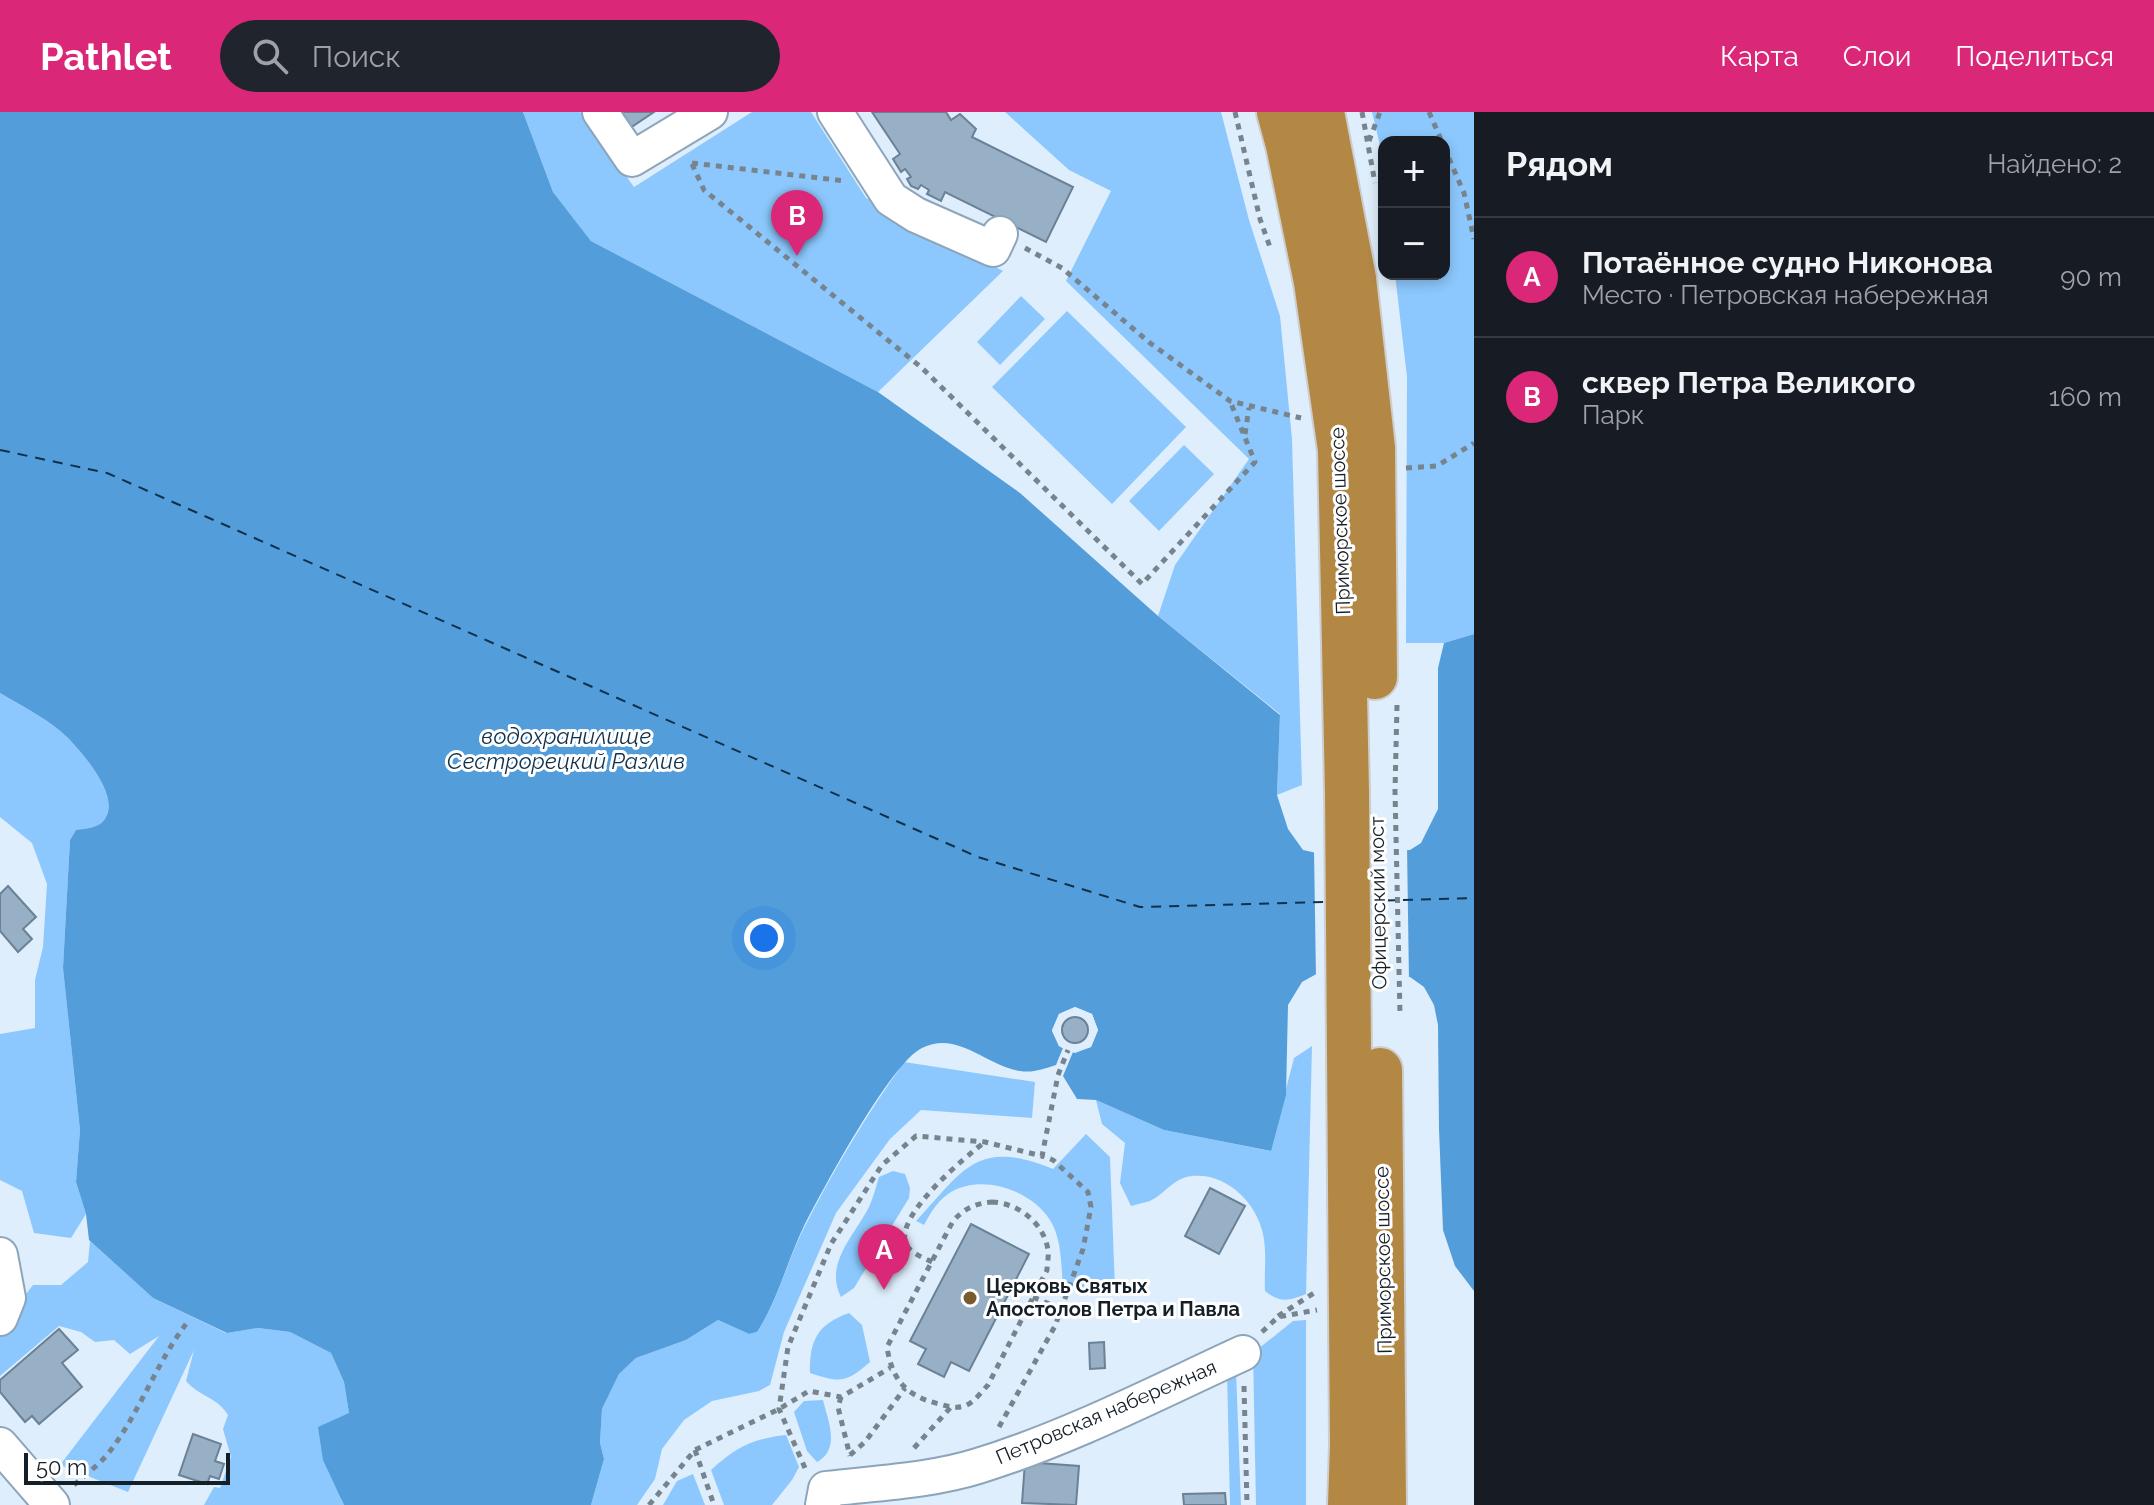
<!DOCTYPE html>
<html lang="ru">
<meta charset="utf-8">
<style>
:root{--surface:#171b24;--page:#20242c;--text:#f1f3f6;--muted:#9ea1a6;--line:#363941;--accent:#db2777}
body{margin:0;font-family:Raleway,sans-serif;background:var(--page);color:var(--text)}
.controls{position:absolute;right:24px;top:24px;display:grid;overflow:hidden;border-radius:16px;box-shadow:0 4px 12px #0003}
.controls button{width:72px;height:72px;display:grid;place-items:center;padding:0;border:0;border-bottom:2px solid var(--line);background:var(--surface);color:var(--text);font:40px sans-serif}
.scale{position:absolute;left:24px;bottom:20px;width:206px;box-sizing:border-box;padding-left:8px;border:4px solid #151f27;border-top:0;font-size:22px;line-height:28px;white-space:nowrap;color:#151f27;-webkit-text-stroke:6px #fff;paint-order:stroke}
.you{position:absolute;left:764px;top:826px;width:28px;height:28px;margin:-20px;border:6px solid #fff;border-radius:50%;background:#1a73e8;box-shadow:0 0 0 12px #1a73e833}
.badge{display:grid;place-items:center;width:52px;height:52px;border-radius:50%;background:var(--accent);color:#fff;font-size:26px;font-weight:700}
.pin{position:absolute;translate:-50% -66px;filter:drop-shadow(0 2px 4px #0008)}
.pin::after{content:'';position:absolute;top:42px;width:28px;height:24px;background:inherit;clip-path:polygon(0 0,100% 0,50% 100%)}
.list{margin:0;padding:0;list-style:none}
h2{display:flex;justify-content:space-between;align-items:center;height:104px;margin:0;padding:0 32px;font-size:34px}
h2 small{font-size:26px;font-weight:400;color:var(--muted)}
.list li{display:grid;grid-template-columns:52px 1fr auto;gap:24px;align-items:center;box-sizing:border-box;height:120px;padding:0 32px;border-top:2px solid var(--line)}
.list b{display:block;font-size:30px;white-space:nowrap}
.list p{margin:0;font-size:26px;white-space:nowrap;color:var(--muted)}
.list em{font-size:26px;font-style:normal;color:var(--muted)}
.icon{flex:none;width:44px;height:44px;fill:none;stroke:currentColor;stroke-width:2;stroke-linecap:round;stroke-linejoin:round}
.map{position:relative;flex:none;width:1474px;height:1393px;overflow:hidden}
header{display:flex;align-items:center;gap:48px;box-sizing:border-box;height:112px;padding:0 40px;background:var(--accent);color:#fff}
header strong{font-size:38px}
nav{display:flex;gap:44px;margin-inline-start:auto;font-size:28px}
.search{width:560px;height:72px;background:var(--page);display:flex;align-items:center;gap:20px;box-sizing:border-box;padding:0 28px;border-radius:44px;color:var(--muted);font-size:30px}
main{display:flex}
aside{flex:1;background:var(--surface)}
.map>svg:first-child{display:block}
</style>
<header>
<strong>Pathlet</strong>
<div class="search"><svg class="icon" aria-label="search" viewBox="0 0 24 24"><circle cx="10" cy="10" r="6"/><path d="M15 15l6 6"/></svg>Поиск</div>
<nav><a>Карта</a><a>Слои</a><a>Поделиться</a></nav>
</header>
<main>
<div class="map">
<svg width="1474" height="1393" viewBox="0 0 1474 1393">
<rect width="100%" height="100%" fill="#dfeefc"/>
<g fill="#8cc8fd">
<path d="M 523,0 L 580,0 L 634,75 L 752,0 L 811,0 L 866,86 L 1003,159 L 878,280 L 591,129 L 553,80 Z"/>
<path d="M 1005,0 L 1221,0 L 1249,108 L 1280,204 L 1292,327 L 1302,673 L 1277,683 L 1280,602 L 1158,504 L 1175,453 L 1249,347 L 1066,169 L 1111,79 L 1069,58 Z"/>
<path d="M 1372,0 L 1474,0 L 1474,522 L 1444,531 L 1406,531 L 1407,265 L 1395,162 L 1444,162 L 1444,30 L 1384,30 L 1384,71 L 1379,29 Z"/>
<path d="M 1021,184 L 1045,207 L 1000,253 L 977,230 Z"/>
<path d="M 1067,199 L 1186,315 L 1112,392 L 992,275 Z"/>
<path d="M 1184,333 L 1214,362 L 1159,419 L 1129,389 Z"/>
<path d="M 0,581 C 22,594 50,608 68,626 C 84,643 127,691 100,712 C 94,716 84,717 76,718 L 70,728 L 63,856 L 80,1018 L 76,1070 L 86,1102 L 71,1126 L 34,1121 L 22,1079 L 0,1068 L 0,922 L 35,916 L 35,868 L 43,835 L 47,772 L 32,731 L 0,705 Z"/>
<path d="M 1312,934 L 1306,1182 C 1289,1189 1280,1191 1265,1179 C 1264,1161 1267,1140 1263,1122 C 1257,1091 1226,1060 1192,1064 C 1173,1066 1165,1082 1150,1089 C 1144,1091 1137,1092 1131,1094 L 1120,1071 L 1125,1031 L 1102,1012 L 1096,988 L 1164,1018 L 1270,1039 L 1294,946 Z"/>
<path d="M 904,950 L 1035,970 L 1032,1006 L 921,998 L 890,1027 L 836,1101 L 784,1220 L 770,1273 L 759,1279 L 712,1289 L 684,1308 L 662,1337 L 655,1367 L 637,1393 L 591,1393 L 604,1347 L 600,1331 L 602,1297 L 619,1262 L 636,1246 L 686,1228 L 718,1208 L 749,1222 L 757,1220 C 779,1187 787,1148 805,1114 C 834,1057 867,1002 904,950 Z"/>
<path d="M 1086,1022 L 1110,1045 L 1115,1177 L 1063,1175 C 1061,1153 1062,1127 1050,1108 C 1032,1079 983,1061 951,1080 C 938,1088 931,1100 924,1113 L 916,1109 C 964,1057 977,1026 1053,1057 Z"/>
<path d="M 893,1059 L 905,1062 L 910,1076 L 909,1086 L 854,1176 L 841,1185 C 824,1152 854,1124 869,1095 C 873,1086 876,1075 879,1065 Z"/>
<path d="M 90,1129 L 153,1186 L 226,1221 L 258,1216 L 290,1220 L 331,1241 L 344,1270 L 349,1301 L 341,1387 L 344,1393 L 204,1393 L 214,1375 L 220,1376 L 231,1345 L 223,1317 L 228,1303 C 216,1284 201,1286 186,1269 L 194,1238 L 128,1380 L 60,1353 L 159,1224 L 130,1242 L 114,1228 L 95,1230 L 81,1220 L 59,1214 L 0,1264 L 0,1215 L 33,1173 L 61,1173 L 88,1150 Z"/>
<path d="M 849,1201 L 862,1213 L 870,1250 C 846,1271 840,1271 810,1261 C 809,1228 818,1212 849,1201 Z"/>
<path d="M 1306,1208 L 1306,1393 L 1256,1393 L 1253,1241 L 1293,1209 Z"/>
<path d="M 1236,1258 L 1241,1393 L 1230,1393 L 1227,1259 Z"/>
<path d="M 823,1288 C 828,1309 841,1337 817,1350 L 807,1339 L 794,1300 L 804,1289 Z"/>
<path d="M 786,1323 L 799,1355 L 792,1368 L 772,1393 L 724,1393 L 711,1358 C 736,1335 752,1327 786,1323 Z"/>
<path d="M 693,1362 L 705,1393 L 663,1393 L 677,1369 Z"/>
</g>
<path fill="#529dda" d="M 0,0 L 523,0 L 553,80 L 591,129 L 878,280 L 1020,381 L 1158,504 L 1280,603 L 1277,683 L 1288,717 L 1303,738 L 1321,742 L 1410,738 L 1421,731 L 1438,697 L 1438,556 L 1444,531 L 1474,522 L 1474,1179 L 1455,1154 L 1443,1118 L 1439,1017 L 1438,913 L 1434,893 L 1424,875 L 1410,865 L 1320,860 L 1302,870 L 1288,893 L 1286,983 L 1271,1039 L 1164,1018 L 1096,988 L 1077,987 L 1063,964 L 1073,940 L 1091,935 L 1098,918 L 1092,902 L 1075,895 L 1059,902 L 1052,918 L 1059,934 L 1063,936 L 1056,953 C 1043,957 1033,961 1020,959 C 986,954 958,918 922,936 C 891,950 822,1079 804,1114 C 787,1149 778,1188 757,1220 L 749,1222 L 718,1208 L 686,1228 L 636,1246 L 619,1262 L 602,1297 L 600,1331 L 604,1347 L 591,1393 L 344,1393 L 323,1348 L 318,1315 L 349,1301 L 344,1270 L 331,1241 L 290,1220 L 258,1216 L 227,1221 L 153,1186 L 89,1128 L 86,1102 L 76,1070 L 80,1018 L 63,856 L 70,728 L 76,718 C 83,717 94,716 100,712 C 127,691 84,643 68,626 C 50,608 22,594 0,581 Z"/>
<g fill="#dfeefc">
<path d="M 1407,734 L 1409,869 L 1321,864 L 1316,867 L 1314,737 Z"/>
<path d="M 1075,895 L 1092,902 L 1098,918 L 1091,935 L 1075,941 L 1069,939 L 1088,932 L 1094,918 L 1089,905 L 1075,899 L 1062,905 L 1056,918 L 1066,938 L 1059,934 L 1052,919 L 1059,902 Z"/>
</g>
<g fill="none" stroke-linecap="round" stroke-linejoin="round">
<g stroke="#11314b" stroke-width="2" stroke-dasharray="10 8" stroke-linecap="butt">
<path d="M 0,338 L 107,361 L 978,745 L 1140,795 L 1325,790"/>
<path d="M 1367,789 L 1474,786"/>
</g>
</g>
<g fill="#97b0c5" stroke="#6a8196" stroke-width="2">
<path d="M 611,0 L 654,0 L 624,20 Z"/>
<path d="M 872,0 L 946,0 L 951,8 L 960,2 L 976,17 L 972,25 L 1073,75 L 1046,130 L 945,80 L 941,89 L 927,82 L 929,78 L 921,73 L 918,77 L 911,74 L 907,67 L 911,65 L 905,57 L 901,60 L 893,47 L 900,42 Z"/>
<path d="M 8,774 L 36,805 L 23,817 L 32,827 L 18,840 L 0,819 L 0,782 Z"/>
<circle cx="1075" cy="918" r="13"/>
<path d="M 1210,1076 L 1245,1094 L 1219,1142 L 1185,1124 Z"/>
<path d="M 971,1112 L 1029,1142 L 969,1259 L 951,1250 L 944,1265 L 918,1252 L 926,1237 L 910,1229 Z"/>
<path d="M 59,1217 L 78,1238 L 62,1251 L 82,1275 L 39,1312 L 32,1304 L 25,1310 L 0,1280 L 0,1268 Z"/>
<path d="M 1104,1230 L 1105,1256 L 1090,1257 L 1089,1231 Z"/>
<path d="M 193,1322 L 221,1332 L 215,1349 L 224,1352 L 219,1367 L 210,1364 L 207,1372 L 179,1363 Z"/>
<path d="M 1025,1350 L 1079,1354 L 1076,1393 L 1022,1391 Z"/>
<path d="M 1225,1381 L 1226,1393 L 1184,1393 L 1183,1382 Z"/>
</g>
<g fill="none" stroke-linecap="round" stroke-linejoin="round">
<g stroke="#8da5ba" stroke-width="38">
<g id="minor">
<path d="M 600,0 L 632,47 L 710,0"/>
<path d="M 835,0 L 891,87 L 916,103 L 993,137 L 1000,122"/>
<path d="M 0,1143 L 8,1186 L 0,1206"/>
<path d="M 0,1333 L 52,1393"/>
<path d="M 823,1393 L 826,1377 C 876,1371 930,1369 978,1354 C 1069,1326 1156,1281 1243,1241"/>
</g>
</g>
<g stroke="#cccecf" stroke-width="48">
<g id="highway">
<path d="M 1279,0 L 1288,33 L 1316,170 L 1340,338 L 1347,680 L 1352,1333 L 1350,1393"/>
<path d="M 1322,0 L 1354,167 L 1373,336 L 1375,565"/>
<path d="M 1380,958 L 1384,1393"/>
</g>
</g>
<g stroke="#77848e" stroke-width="5" stroke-dasharray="6 6" stroke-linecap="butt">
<path d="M 1235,0 L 1260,107 L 1271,138"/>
<path d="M 1362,0 L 1375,71"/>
<path d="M 1429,0 L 1442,30"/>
<path d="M 1369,29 L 1380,0"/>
<path d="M 1444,35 L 1464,81 L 1474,127"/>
<path d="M 692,51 L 845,69"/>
<path d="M 692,52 L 704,78 L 922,256 L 1142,472 L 1255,350 L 1230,289"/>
<path d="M 1025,136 L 1062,156 L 1150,231 L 1230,289 L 1301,306"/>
<path d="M 1245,322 L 1249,296"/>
<path d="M 1406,356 L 1437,354 L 1474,331"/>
<path d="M 1397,593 L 1395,679 L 1400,903"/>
<path d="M 992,1090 C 1018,1091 1044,1111 1048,1138 C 1049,1144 1047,1152 1047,1158 L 988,1273 C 981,1280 974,1291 964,1294 C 956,1297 947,1294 939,1292 C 906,1284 892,1268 887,1235 L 953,1109 C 965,1096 974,1092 992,1090 Z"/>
<path d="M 932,1150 C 924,1146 910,1141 906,1132 C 894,1104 965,1045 985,1030"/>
<path d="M 1033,1185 L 1061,1197"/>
<path d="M 1278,1204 L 1317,1179"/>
<path d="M 1262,1220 L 1278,1205 L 1317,1198"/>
<path d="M 1244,1274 L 1247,1393"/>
<path d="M 841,1285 L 838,1295 L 850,1344"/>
<path d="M 999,1315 L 1055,1214 L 1083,1137 L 1091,1095 L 1088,1080 L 1053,1048 L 1042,1044"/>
<path d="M 914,1336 L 951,1295"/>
<path d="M 695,1338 L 714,1393"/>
<path d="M 850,1343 L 865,1330 L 905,1276"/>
<path d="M 805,1356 L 779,1297 L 788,1235 L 831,1132 L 882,1053 L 916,1024 L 985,1030 L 1042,1044 L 1058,963 L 1068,938"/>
<path d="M 74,1373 C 85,1363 97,1354 107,1343 C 139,1303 155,1253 186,1212"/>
<path d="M 649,1393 L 695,1338 L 779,1297 L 809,1279 L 841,1285 L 890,1256"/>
</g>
<use href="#minor" stroke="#fff" stroke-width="34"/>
<use href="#highway" stroke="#b38845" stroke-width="44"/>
</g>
<circle fill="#785b2f" stroke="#fff" stroke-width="3" cx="970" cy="1186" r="8"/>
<g text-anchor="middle" stroke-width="6" stroke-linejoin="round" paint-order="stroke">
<g font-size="20" fill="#151f27" stroke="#fff">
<text transform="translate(1340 409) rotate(-92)" y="7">Приморское шоссе</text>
<text transform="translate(1378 791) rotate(-91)" y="7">Офицерский мост</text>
<text transform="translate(1383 1148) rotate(-91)" y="7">Приморское шоссе</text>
<text transform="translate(1106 1300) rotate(-23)" y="7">Петровская набережная</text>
</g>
<g font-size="20" font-weight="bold" fill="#151f27" stroke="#fff" text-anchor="start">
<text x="986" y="1181">Церковь Святых<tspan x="986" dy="23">Апостолов Петра и Павла</tspan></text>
</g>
<g font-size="22" font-style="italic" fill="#11314b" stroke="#fff">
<text x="566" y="632">водохранилище<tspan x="566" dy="25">Сестрорецкий Разлив</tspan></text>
</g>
</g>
</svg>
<div class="controls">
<button>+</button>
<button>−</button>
</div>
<div class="scale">50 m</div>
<div class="you"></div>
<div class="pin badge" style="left:884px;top:1178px">A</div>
<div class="pin badge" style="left:797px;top:144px">B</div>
</div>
<aside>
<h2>Рядом<small>Найдено: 2</small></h2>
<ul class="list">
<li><span class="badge">A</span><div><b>Потаённое судно Никонова</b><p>Место · Петровская набережная</p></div><em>90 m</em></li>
<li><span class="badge">B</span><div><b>сквер Петра Великого</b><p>Парк</p></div><em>160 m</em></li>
</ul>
</aside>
</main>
